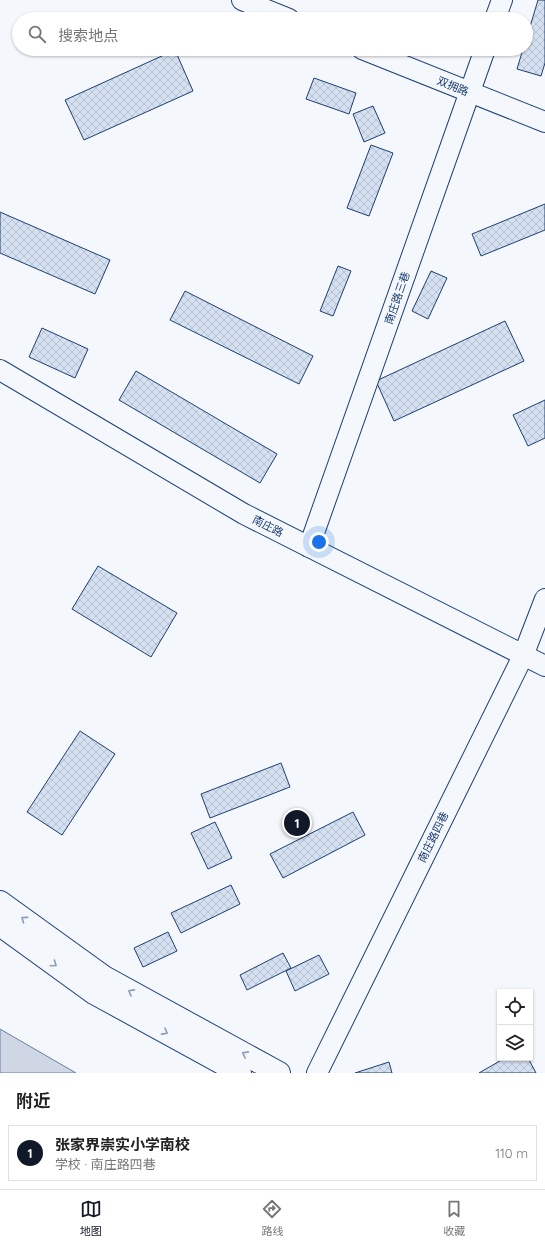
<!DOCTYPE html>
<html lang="zh">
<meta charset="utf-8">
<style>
:root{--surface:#fff;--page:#f2f2f2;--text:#222;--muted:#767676;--line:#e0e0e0;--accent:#111827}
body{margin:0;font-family:Quicksand,"Noto Sans SC",sans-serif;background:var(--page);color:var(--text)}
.controls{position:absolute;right:12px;bottom:12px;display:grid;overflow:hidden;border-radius:0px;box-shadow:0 1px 3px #0004}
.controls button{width:36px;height:36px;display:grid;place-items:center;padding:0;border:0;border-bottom:1px solid var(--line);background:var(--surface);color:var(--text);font:20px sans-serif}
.you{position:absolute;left:319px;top:542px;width:14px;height:14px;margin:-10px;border:3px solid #fff;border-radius:50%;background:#1a73e8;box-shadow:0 0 0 6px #1a73e833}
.badge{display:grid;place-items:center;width:26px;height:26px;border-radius:50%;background:var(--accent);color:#fff;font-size:13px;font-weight:700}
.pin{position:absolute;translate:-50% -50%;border:2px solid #fff;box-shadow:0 1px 4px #0006}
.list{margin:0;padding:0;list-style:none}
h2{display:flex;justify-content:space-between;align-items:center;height:52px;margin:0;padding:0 16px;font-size:17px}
h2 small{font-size:13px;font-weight:400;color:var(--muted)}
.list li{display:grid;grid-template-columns:26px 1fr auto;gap:12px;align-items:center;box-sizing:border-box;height:56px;margin:0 8px 8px;padding:0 8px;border:1px solid var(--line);border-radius:0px}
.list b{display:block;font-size:15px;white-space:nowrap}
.list p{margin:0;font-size:13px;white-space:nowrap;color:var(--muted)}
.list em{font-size:13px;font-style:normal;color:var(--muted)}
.icon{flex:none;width:22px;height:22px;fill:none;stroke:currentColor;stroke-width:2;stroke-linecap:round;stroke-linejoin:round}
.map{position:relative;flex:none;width:545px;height:1073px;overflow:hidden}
.search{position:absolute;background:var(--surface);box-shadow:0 1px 3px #0004;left:12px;right:12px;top:12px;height:44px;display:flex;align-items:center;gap:10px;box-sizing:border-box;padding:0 14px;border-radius:22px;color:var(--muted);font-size:15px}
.sheet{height:116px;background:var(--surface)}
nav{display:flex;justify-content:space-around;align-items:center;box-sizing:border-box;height:56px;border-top:1px solid var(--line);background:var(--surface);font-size:11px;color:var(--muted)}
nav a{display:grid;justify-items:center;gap:2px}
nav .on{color:var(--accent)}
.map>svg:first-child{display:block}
</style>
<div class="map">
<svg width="545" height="1073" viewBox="0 0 545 1073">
<defs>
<pattern id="building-cross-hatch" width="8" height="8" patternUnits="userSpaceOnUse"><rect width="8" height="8" fill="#d5e0f0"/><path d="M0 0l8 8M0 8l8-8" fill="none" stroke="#b6c1d1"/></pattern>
</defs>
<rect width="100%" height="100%" fill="#f4f7fb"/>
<path fill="#cfd7e4" stroke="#687fa3" d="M 0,1029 L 76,1073 L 0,1073 Z"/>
<g fill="url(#building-cross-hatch)" stroke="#1d3f73">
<path d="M 538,0 L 545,0 L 545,63 L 541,76 L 517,69 L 523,49 L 526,49 L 526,40 Z"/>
<path d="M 175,50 L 193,91 L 84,140 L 65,100 Z"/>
<path d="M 314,78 L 356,93 L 349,114 L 306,99 Z"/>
<path d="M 373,106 L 385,133 L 364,142 L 353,114 Z"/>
<path d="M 371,145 L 393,153 L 369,216 L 347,208 Z"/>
<path d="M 545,204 L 545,230 L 481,256 L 472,234 Z"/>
<path d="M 0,212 L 110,260 L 95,294 L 0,253 Z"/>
<path d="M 338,266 L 351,271 L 333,316 L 320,311 Z"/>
<path d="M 431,271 L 447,278 L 428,319 L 412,311 Z"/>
<path d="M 185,291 L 313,356 L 299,384 L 170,320 Z"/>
<path d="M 505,321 L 524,361 L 394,421 L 376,381 Z"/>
<path d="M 42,328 L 88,349 L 75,378 L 29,357 Z"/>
<path d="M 136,371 L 277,454 L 260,483 L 119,400 Z"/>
<path d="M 545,400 L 545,438 L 528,446 L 513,415 Z"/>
<path d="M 98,566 L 177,613 L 151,657 L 72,609 Z"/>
<path d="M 80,731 L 115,754 L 62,835 L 27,812 Z"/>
<path d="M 281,763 L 290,787 L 210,818 L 201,794 Z"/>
<path d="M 353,812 L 365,835 L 283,878 L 270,854 Z"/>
<path d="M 215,822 L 232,858 L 208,869 L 191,833 Z"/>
<path d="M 231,885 L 240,904 L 181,933 L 171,913 Z"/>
<path d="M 168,932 L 177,951 L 143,967 L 134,948 Z"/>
<path d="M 283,953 L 291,968 L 247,990 L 240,975 Z"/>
<path d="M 319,955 L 329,974 L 295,991 L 286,971 Z"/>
<path d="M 505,1058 L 528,1058 L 536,1073 L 479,1073 Z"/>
<path d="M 389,1062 L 392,1073 L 355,1073 Z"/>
</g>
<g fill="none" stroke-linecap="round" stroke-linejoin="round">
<g stroke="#1d3f73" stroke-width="22">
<g id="minor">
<path d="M 242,0 L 289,19"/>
<path d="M 495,19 L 502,0"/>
<path d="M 362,49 L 545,122"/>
<path d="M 0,370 L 244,514 L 545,666"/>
<path d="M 309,547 L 485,49"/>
<path d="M 317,1073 L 523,656 L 545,599"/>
</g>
</g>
<g stroke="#1d3f73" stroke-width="24">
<g id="major">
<path d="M 0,902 L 104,977 L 279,1073"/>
<path d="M 0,925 L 94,993 L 240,1073"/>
</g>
</g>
<use href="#minor" stroke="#f4f7fb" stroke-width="20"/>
<use href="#major" stroke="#f4f7fb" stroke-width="22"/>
</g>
<defs><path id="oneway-chevron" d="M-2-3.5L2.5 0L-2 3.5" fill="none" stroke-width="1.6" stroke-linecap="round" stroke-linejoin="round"/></defs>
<g stroke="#889bb7">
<use href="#oneway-chevron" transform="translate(24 919) rotate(-144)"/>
<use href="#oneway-chevron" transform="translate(54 964) rotate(35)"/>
<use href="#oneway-chevron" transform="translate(131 992) rotate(-151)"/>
<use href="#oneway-chevron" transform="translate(165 1032) rotate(29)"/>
<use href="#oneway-chevron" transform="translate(245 1054) rotate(-152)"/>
</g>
<g text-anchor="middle" stroke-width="3" stroke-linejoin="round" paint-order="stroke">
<g font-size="11" fill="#1d3f73" stroke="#f4f7fb">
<text transform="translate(453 86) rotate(22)" y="4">双拥路</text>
<text transform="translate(397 298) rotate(-71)" y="4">南庄路三巷</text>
<text transform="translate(268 526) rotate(27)" y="4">南庄路</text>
<text transform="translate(433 837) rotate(-64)" y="4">南庄路四巷</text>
</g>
</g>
</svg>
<div class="controls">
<button><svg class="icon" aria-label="locate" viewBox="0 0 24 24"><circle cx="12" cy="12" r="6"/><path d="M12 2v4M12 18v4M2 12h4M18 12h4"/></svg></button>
<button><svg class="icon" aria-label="layers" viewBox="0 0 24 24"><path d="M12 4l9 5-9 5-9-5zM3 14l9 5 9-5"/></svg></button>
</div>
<div class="you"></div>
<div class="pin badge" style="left:297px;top:823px">1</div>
<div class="search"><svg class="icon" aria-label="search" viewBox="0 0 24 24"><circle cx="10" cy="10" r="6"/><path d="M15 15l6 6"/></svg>搜索地点</div>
</div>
<section class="sheet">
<h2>附近<small></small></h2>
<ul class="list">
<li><span class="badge">1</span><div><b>张家界崇实小学南校</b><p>学校 · 南庄路四巷</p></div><em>110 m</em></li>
</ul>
</section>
<nav>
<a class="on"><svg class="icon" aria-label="map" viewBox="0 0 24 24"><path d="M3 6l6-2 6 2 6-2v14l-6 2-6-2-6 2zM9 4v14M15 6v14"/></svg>地图</a>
<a><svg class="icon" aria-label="directions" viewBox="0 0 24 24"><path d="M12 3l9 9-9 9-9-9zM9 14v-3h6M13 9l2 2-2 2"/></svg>路线</a>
<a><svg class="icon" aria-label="saved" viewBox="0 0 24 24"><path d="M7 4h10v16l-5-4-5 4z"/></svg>收藏</a>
</nav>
